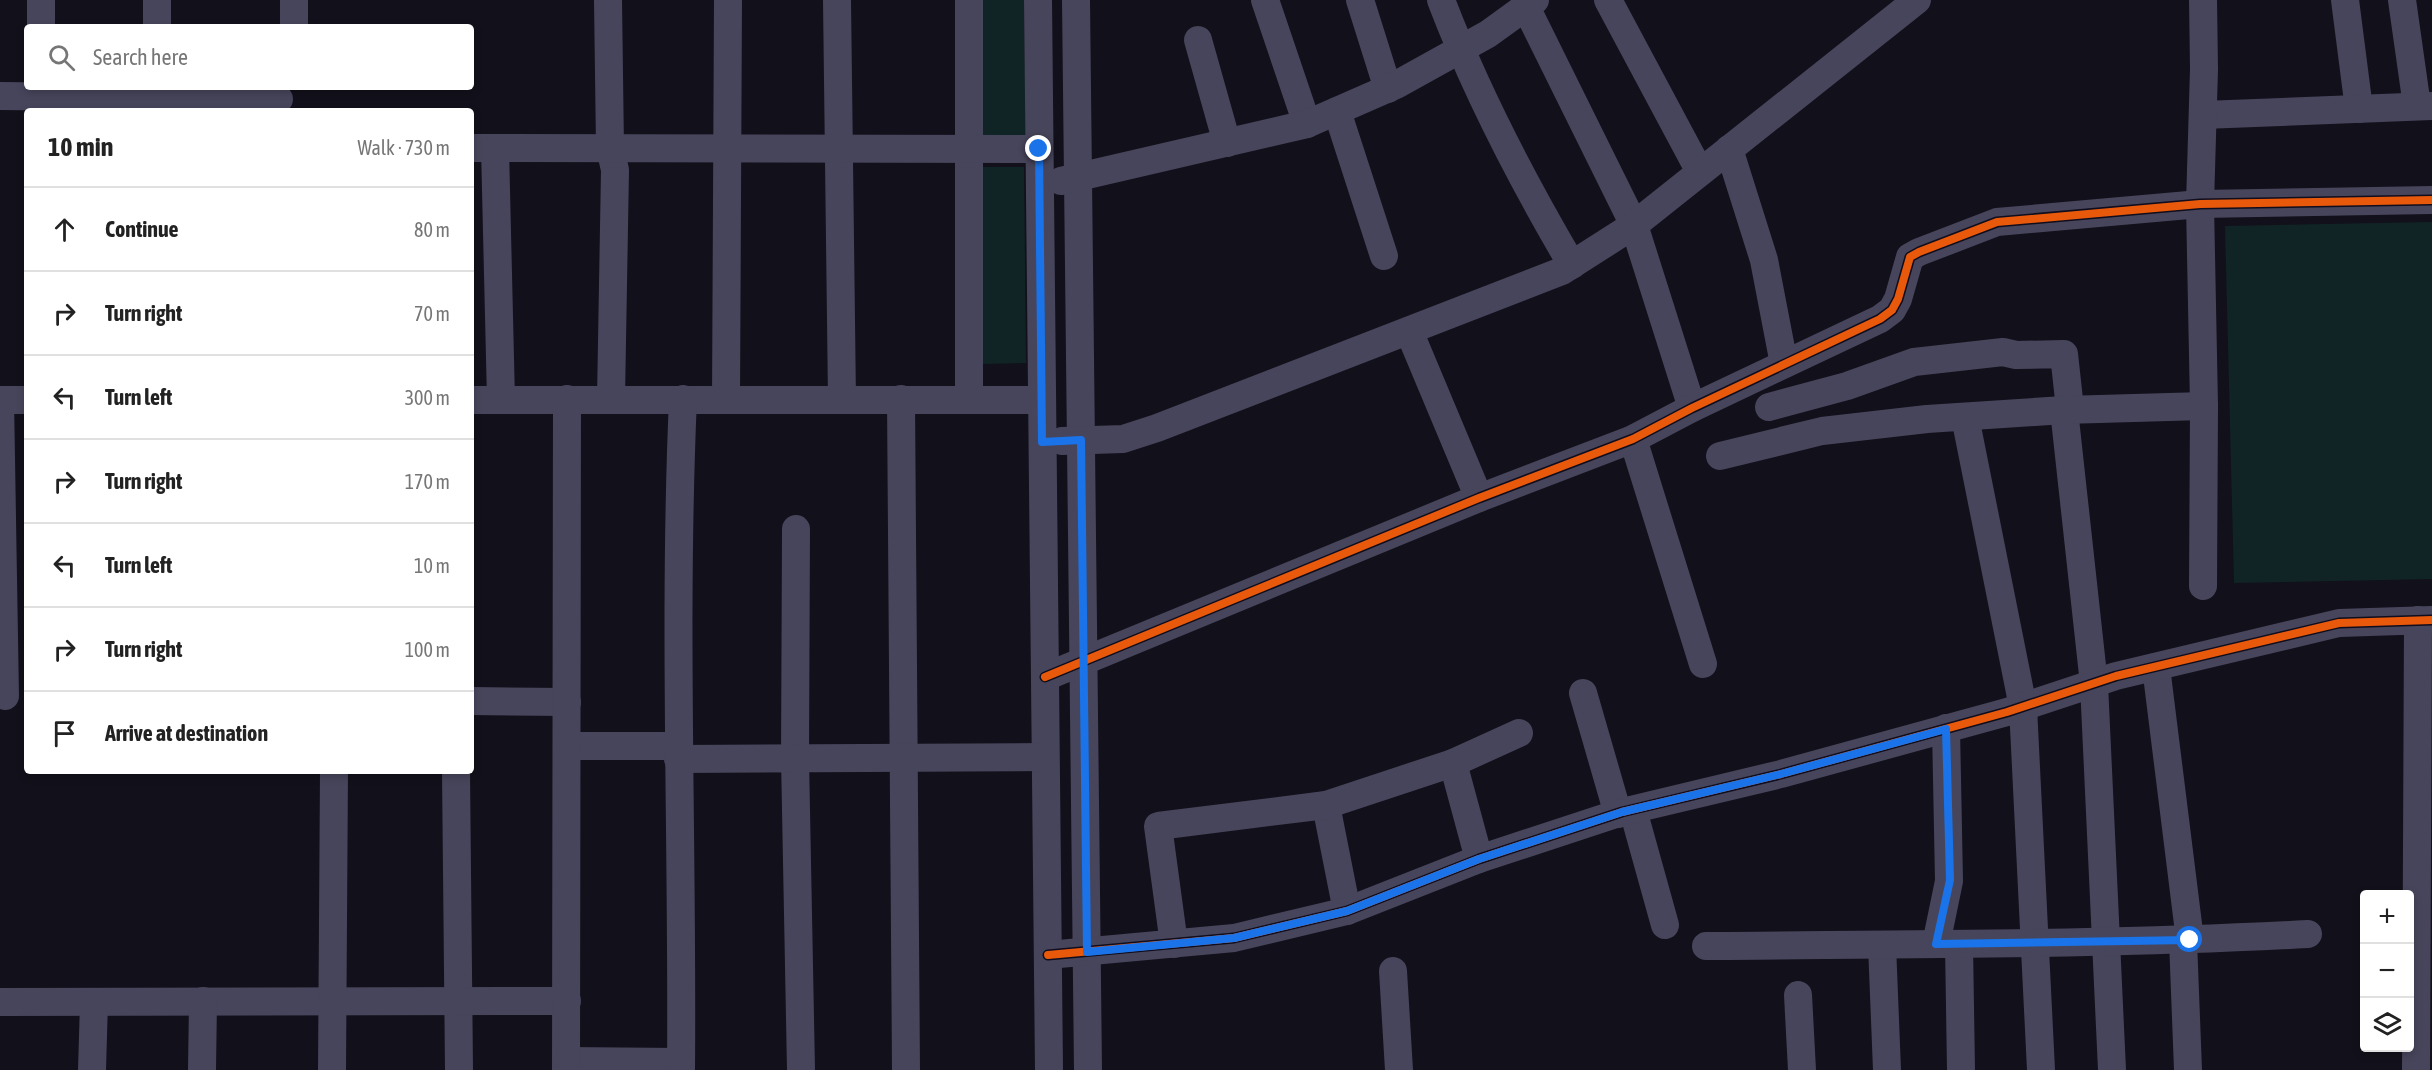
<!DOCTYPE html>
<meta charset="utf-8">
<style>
:root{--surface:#fff;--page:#f2f2f2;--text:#222;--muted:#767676;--line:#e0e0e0}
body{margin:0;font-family:"Asap Condensed",sans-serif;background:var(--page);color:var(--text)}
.controls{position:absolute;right:18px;bottom:18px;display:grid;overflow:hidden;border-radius:6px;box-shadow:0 3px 9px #0003}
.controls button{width:54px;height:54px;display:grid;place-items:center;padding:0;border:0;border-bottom:2px solid var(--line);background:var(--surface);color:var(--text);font:30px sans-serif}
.stop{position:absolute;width:18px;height:18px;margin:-14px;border:4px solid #1a73e8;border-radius:50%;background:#fff}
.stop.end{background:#1a73e8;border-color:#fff;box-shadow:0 2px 6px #0008}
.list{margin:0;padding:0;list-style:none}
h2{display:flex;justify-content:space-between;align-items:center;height:78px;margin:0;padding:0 24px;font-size:26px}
h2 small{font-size:20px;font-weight:400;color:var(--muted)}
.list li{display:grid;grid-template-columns:39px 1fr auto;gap:18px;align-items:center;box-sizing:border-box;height:84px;padding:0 24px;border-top:2px solid var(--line)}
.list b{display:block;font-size:22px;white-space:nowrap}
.list em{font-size:20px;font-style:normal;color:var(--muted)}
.icon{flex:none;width:33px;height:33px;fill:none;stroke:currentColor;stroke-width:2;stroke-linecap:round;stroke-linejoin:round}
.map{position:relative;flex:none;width:2432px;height:1070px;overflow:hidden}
.search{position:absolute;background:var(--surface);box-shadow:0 3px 9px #0003;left:24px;top:24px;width:450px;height:66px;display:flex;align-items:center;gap:15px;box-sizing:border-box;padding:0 21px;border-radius:6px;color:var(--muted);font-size:22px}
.panel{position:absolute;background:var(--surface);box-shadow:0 3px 9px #0003;left:24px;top:108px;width:450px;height:666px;border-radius:6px}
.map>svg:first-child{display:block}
</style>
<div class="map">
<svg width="2432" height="1070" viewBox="0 0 2432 1070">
<rect width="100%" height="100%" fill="#12101a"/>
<g fill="#102425">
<path d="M 978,0 L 1024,0 L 1026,135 L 980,135 Z"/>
<path d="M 979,167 L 1024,167 L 1026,363 L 980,364 Z"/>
<path d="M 2432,222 L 2432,579 L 2234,583 L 2225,226 Z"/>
</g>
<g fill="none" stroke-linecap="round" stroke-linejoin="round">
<g stroke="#47455b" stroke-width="28">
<path d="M 41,0 L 41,27"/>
<path d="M 157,0 L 157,27"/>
<path d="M 294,0 L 294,27"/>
<path d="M 608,0 L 610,148 L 615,170 L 611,399"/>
<path d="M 837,0 L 842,400"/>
<path d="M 969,0 L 969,399"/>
<path d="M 1038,0 L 1049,1070"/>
<path d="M 1076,0 L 1088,1070"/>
<path d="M 1265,0 L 1307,124"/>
<path d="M 1360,0 L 1388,89"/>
<path d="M 1441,0 C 1476,92 1522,180 1572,265"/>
<path d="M 1608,0 L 1700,172"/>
<path d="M 2345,0 L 2359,109"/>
<path d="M 2402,0 L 2417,106"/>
<path d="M 1526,7 L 1634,225 L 1692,408"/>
<path d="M 1198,40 L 1227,143"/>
<path d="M 0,96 L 279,99"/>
<path d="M 1337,111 L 1384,256"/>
<path d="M 2203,115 L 2432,106"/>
<path d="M 471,148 L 1039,149"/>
<path d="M 495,148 L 501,400"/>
<path d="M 1729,149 L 1764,260 L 1784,364"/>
<path d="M 1061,181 L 1307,124 L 1396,85 L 1488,34 L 1535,0"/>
<path d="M 1409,331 L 1479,498"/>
<path d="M 726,399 L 728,0"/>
<path d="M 901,399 L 906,1070"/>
<path d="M 471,400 L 1042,400"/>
<path d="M 1769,407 L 1847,386 L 1914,362 L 2003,352 L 2016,355 L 2064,354 L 2070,409"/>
<path d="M 2064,410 L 2094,684 L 2112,1070"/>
<path d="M 1965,417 L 2023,707 L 2041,1070"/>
<path d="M 1633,439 L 1703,664"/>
<path d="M 1062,441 L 1123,439 L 1157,428 L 1562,271 L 1634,225 L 1917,0"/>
<path d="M 1720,456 L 1822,431 L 1927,419 L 2064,410 L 2204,406"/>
<path d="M 796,529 L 795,758 L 801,1070"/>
<path d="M 2203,586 L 2204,406 L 2200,204 L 2204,69 L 2203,0"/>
<path d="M 2156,667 L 2190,940"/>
<path d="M 1045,677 L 1479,498 L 1633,439 L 1692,408 L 1880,319 L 1892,310 L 1898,299 L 1910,257 L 1919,252 L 1997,222 L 2200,204 L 2432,200"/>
<path d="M 1583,693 L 1618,814"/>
<path d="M 5,696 L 0,400 L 27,400"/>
<path d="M 471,701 L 567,702"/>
<path d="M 567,746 L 677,746"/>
<path d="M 678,759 L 1045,757"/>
<path d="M 1453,763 L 1479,859"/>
<path d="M 456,771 L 459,1070"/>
<path d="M 1326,805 L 1347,911"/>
<path d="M 1633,810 L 1665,925"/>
<path d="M 2183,940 L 2188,1070"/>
<path d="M 1174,944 L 1158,826 L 1326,805 L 1453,763 L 1519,733"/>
<path d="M 1936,944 L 1949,881 L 1946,728"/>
<path d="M 1959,944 L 1961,1070"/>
<path d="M 1882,945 L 1887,1070"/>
<path d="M 1706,946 C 1907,944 2107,945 2308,934"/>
<path d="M 1048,955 L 1234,938 L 1347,911 L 1479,859 L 1622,812 L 1781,774 L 2007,712 L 2116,676 L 2339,623 L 2432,620"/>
<path d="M 1393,971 L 1399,1070"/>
<path d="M 1798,995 L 1802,1070"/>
<path d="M 0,1002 L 567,1001"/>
<path d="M 566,1061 L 681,1062"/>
<path d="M 92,1070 L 94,1002"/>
<path d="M 202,1070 L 203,1001"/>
<path d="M 332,1070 L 334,771"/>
<path d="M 566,1070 L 567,399"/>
<path d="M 681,1070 C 683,846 673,623 683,399"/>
<path d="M 2416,1070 L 2418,620"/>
</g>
<g stroke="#100d1d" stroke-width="11">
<g id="cycleway">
<path d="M 1045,677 L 1479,498 L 1633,439 L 1692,408 L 1880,319 L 1892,310 L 1898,299 L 1910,257 L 1919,252 L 1997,222 L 2200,204 L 2432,200"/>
<path d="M 1048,955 L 1234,938 L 1347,911 L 1479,859 L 1622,812 L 1781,774 L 2007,712 L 2116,676 L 2339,623 L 2432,620"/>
</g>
</g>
<use href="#cycleway" stroke="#e8590c" stroke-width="8"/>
</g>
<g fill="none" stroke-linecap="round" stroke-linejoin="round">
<path stroke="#1a73e8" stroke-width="8" d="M 1039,149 L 1042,442 L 1081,440 L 1087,952 L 1234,938 L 1347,911 L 1479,859 L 1622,812 L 1781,774 L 1946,729 L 1950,880 L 1936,944 L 2190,940"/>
</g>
</svg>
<div class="controls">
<button>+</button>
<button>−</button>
<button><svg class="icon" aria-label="layers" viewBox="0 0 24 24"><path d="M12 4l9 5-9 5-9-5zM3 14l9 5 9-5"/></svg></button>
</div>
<div class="stop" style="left:2190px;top:940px"></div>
<div class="stop end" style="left:1039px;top:149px"></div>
<div class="search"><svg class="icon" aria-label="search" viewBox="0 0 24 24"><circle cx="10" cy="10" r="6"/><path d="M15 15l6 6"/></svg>Search here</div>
<section class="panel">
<h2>10 min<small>Walk · 730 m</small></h2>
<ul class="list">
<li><svg class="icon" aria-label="ahead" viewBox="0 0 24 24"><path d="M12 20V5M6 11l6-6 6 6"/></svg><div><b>Continue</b></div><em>80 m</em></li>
<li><svg class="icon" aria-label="right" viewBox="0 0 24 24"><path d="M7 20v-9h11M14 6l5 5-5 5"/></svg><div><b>Turn right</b></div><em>70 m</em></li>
<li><svg class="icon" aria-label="left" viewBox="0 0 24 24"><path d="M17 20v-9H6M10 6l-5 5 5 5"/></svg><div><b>Turn left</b></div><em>300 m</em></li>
<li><svg class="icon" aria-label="right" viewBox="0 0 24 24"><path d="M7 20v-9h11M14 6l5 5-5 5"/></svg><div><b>Turn right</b></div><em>170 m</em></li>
<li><svg class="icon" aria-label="left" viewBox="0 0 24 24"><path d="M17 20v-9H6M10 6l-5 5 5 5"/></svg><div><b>Turn left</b></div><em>10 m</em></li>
<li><svg class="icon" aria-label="right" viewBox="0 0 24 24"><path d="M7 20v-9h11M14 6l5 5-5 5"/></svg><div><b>Turn right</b></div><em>100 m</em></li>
<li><svg class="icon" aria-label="arrive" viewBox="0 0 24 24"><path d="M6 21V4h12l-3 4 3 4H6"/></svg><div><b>Arrive at destination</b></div></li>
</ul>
</section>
</div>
